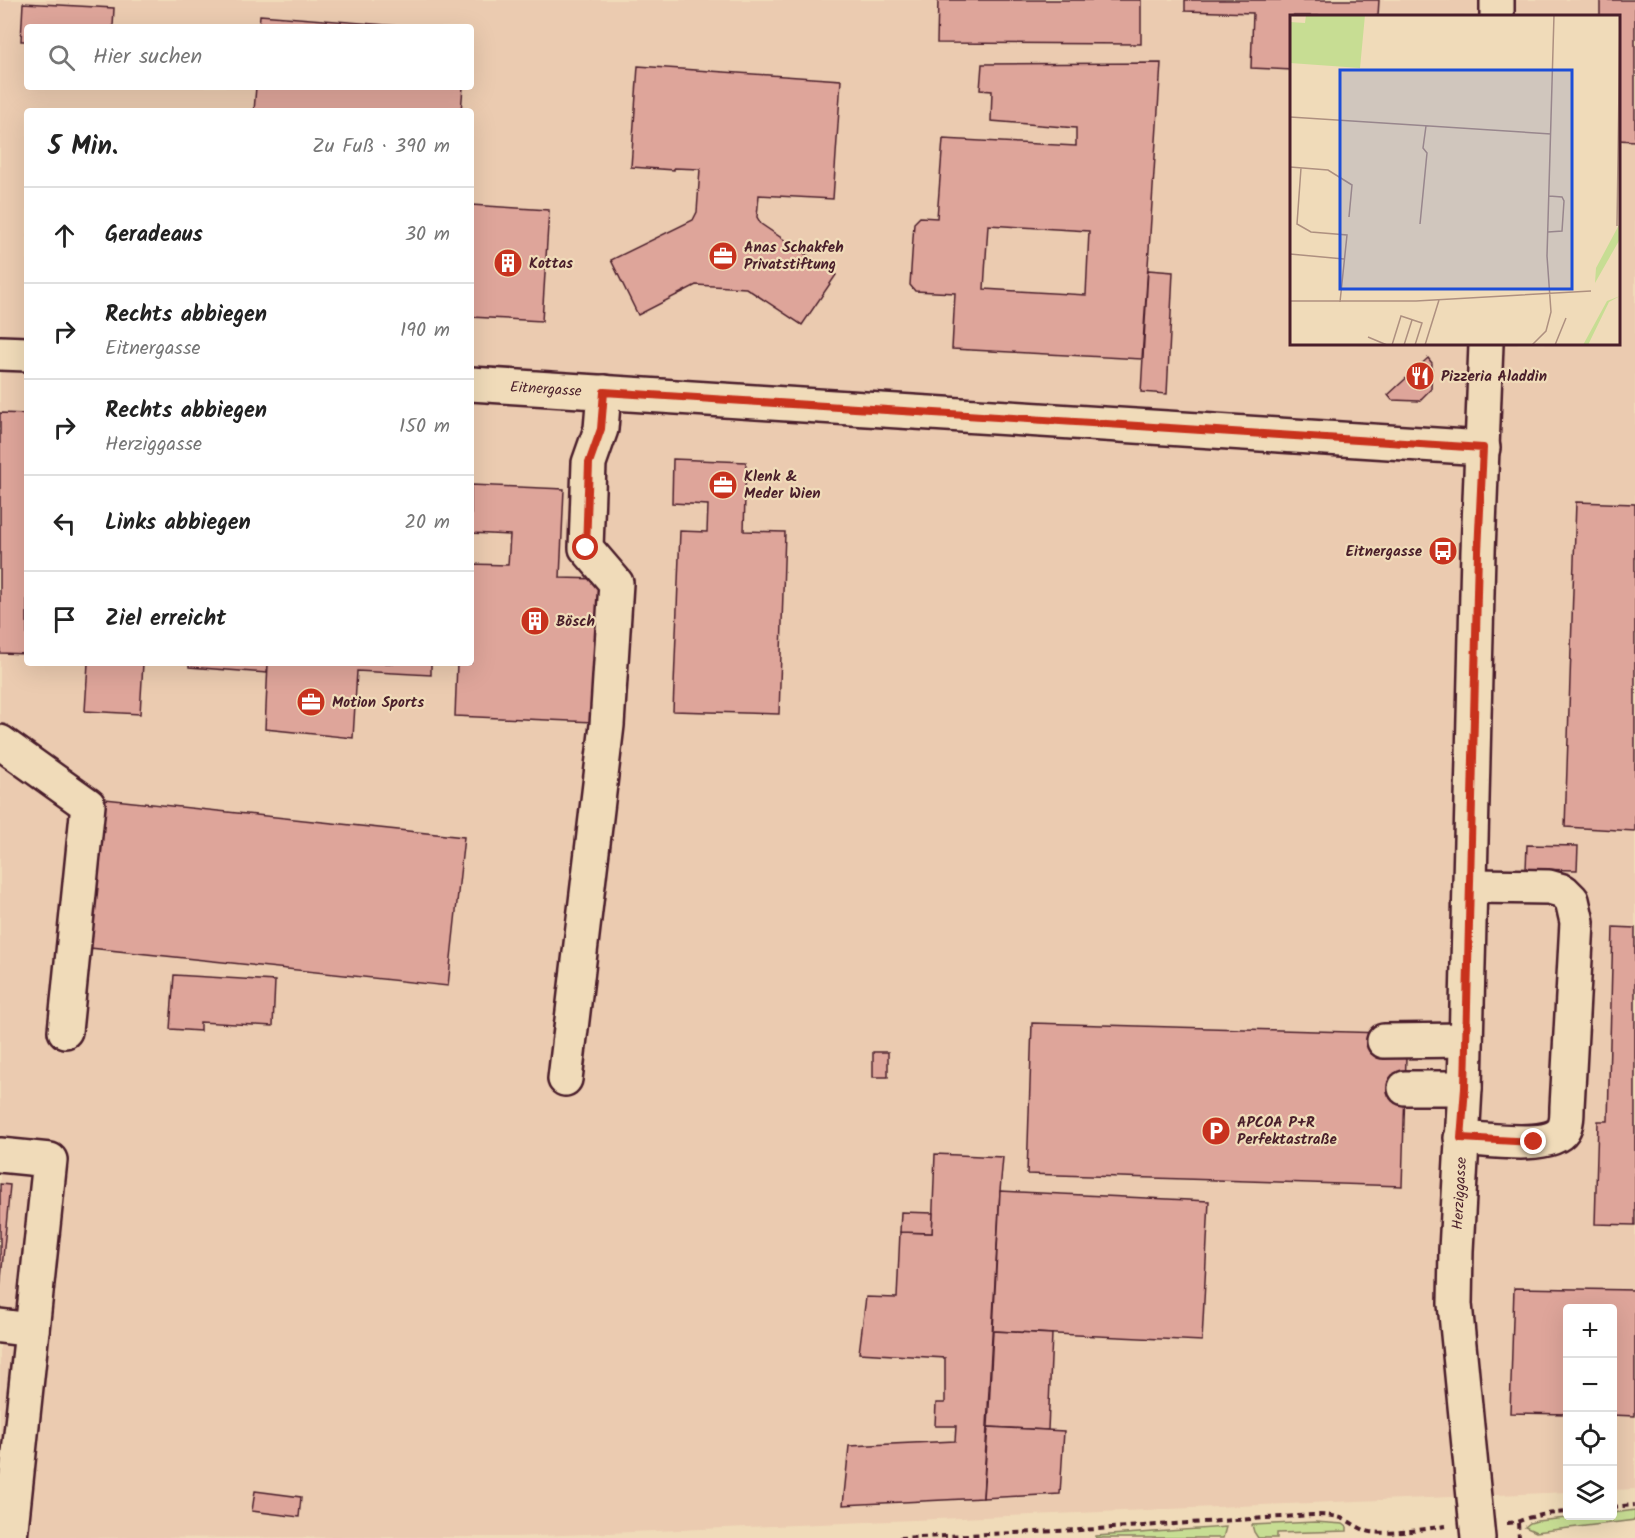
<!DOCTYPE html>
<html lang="de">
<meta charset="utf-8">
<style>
:root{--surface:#fff;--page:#f6f6f6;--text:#222;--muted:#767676;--line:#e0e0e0}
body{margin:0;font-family:Kalam,sans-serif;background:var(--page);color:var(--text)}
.controls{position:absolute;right:18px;bottom:18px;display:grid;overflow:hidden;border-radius:6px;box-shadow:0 6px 24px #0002}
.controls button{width:54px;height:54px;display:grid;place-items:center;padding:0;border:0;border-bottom:2px solid var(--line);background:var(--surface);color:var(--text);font:30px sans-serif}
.stop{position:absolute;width:18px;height:18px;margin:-14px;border:4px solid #c8321e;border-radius:50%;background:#fff}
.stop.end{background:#c8321e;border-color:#fff;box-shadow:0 2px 6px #0008}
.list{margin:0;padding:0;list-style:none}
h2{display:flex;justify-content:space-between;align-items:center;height:78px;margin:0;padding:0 24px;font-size:26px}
h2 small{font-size:20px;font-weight:400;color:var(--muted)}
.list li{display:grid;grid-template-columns:39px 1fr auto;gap:18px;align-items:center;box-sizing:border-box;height:96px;padding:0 24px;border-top:2px solid var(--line)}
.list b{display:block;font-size:22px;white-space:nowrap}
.list p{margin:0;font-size:20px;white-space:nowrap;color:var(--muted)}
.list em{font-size:20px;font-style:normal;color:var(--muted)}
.icon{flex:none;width:33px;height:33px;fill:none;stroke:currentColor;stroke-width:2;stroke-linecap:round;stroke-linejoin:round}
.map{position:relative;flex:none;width:1635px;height:1538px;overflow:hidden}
.search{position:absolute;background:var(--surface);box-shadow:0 6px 24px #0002;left:24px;top:24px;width:450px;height:66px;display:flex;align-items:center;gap:15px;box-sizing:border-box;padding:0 21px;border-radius:6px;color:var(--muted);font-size:22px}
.panel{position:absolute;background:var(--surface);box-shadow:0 6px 24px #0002;left:24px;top:108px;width:450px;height:558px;border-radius:6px}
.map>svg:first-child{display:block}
</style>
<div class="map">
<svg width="1635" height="1538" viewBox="0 0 1635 1538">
<rect width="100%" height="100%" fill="#f0dbb9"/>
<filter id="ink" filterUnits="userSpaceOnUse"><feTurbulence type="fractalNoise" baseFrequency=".0167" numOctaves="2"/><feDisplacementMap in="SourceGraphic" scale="12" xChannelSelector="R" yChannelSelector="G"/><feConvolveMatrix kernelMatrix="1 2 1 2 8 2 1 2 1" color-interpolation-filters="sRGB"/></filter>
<g filter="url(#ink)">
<path fill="#ebcbb0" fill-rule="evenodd" d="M 0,0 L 1635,0 L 1635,1489 L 1613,1490 L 1612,1308 L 1568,1308 L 1567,1492 L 516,1537 L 0,1538 ZM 1292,16 L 1618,16 L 1618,344 L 1292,344 ZM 27,27 L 471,27 L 471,87 L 27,87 ZM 27,111 L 471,111 L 471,663 L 27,663 Z"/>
<g fill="#c7dd93" stroke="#887e5f" stroke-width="1.5">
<path d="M 1635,1510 L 1635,1520 L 1536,1532 L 1525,1527 L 1530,1523 L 1537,1521 L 1586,1516 L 1612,1516 L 1613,1513 Z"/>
<path d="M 1315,1522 L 1343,1524 L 1347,1527 L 1347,1531 L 1277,1533 L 1277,1538 L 1258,1538 L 1254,1532 L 1252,1525 Z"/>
<path d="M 1226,1527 L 1223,1538 L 1096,1538 L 1096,1536 Z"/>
</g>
<g fill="#dea59a" stroke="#4a1f2b" stroke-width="1.5" fill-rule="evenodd">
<path d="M 938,0 L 1141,0 L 1141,44 L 937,43 Z"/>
<path d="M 1185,0 L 1379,0 L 1378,16 L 1292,16 L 1292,70 L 1251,68 L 1253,13 L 1185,11 Z"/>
<path d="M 1600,0 L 1635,0 L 1635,141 L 1618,140 L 1618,16 L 1600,16 Z"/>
<path d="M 23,3 L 114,8 L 113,27 L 27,27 L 27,41 L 21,41 Z"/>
<path d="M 260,15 L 412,27 L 259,27 Z"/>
<path d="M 1161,63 L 1142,359 L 952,349 L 955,293 L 915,291 L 910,285 L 914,223 L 920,217 L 937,218 L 943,139 L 1076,146 L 1076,128 L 991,121 L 992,91 L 980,90 L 982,64 ZM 988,225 L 1089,231 L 1086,295 L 984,289 Z"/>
<path d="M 638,66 L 841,80 L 833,199 L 759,195 L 757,217 L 761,224 L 836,275 L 802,325 L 746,288 L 696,285 L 638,315 L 611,260 L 693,220 L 697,212 L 700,169 L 674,168 L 674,170 L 631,167 Z"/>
<path d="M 256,87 L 463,87 L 461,111 L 254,111 Z"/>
<path d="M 471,205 L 549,210 L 542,321 L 471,317 Z"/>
<path d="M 1148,270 L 1173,272 L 1167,394 L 1141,392 Z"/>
<path d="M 1428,358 L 1432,363 L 1431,389 L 1419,401 L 1392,400 L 1388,395 Z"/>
<path d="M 0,413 L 27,414 L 27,654 L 0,653 Z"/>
<path d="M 673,459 L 746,462 L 744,531 L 785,532 L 779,714 L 673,711 L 680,531 L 707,532 L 708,505 L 672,503 Z"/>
<path d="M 471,485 L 564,489 L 560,578 L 601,579 L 594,722 L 455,716 L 457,663 L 471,663 L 471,564 L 508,565 L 510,535 L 471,533 Z"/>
<path d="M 1576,502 L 1635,504 L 1635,831 L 1565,827 Z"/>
<path d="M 88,663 L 143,663 L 140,714 L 85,711 Z"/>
<path d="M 189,663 L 268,663 L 267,673 L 189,667 Z"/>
<path d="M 268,663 L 431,663 L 431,675 L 357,671 L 353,738 L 265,729 Z"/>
<path d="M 105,799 L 464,837 L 448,986 L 90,948 Z"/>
<path d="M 1527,845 L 1578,846 L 1577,870 L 1526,869 Z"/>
<path d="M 1613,927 L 1635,928 L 1635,1225 L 1595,1224 L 1598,1121 L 1608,1121 Z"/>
<path d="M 174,975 L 275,981 L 273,1026 L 200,1022 L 200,1031 L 170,1029 Z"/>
<path d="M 1032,1023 L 1384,1033 L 1406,1057 L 1402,1186 L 1027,1174 Z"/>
<rect x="873" y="1052" width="15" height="25"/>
<path d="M 935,1154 L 1003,1157 L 1000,1191 L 983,1498 L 843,1505 L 849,1446 L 955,1441 L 956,1426 L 935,1426 L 936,1403 L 945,1403 L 945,1358 L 859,1353 L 866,1297 L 897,1298 L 900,1232 L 932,1233 Z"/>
<path d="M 0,1184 L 10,1185 L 0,1289 Z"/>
<path d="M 1000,1191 L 1209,1201 L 1202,1341 L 993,1331 Z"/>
<path d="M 901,1212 L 933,1213 L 932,1233 L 900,1232 Z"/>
<path d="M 1514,1288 L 1635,1290 L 1635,1416 L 1612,1415 L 1612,1308 L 1568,1308 L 1568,1414 L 1510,1413 Z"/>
<path d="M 993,1331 L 1052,1334 L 1048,1430 L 988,1427 Z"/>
<path d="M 988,1427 L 1064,1431 L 1060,1494 L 983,1498 Z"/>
<path d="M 255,1491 L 301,1497 L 299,1517 L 252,1511 Z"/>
</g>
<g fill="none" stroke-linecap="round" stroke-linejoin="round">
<g stroke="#4a1f2b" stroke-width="38">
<g id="minor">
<path d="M 1497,16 L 1497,0"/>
<path d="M 0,353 L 27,354"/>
<path id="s1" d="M 471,384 L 1483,448"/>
<path d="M 0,742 L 88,805 L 65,1031"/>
<path d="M 1384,1041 L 1466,1040"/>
<path d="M 565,1079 L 607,725 L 616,583 L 586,548 L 589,463 L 601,429 L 604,392"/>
<path d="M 1405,1088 L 1465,1088"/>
<path d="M 1461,1138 C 1483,1139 1550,1150 1563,1130 C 1567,1124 1567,1114 1567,1107 L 1577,922 L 1572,900 L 1563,891 L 1549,887 L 1470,886"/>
<path d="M 0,1155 L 50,1160 L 10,1538"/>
<path d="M 0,1326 L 32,1330"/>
<path id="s2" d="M 1478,1538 L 1455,1304 L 1456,1250 L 1465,1088 L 1478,552 L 1486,344"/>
</g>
</g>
<g stroke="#4a1f2b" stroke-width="4" stroke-dasharray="6 4.5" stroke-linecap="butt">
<path d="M 1612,1507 L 1635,1505"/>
<path d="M 1507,1523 C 1519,1523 1521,1519 1532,1517 C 1543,1514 1556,1513 1568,1512"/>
<path d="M 1518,1523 L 1519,1538"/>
<path d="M 899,1538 L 1081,1530 L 1313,1515 C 1324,1515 1336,1515 1346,1520 C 1354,1524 1361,1530 1371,1532 C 1394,1535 1423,1529 1446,1526"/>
</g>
<use href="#minor" stroke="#f0dbb9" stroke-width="33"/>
</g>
</g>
<g fill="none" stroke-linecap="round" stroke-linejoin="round" filter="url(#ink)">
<path stroke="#c8321e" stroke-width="8" d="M 586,548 L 589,463 L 601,429 L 604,392 L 1483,448 L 1478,552 L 1465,1088 L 1461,1138 L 1534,1142"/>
</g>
<defs>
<g id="office-disc" transform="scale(1.5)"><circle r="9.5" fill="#c8321e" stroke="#f0dbb9"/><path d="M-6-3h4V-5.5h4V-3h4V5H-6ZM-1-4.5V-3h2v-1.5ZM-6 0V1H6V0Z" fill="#fff"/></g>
<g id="building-disc" transform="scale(1.5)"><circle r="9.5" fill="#c8321e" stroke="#f0dbb9"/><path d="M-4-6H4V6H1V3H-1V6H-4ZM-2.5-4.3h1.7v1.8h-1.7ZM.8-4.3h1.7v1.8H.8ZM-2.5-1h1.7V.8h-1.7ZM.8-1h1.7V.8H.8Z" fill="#fff"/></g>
<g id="restaurant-disc" transform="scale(1.5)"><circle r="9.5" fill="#c8321e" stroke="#f0dbb9"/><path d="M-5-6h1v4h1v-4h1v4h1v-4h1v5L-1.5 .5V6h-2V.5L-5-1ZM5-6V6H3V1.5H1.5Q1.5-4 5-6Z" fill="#fff"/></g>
<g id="bus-disc" transform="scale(1.5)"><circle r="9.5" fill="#c8321e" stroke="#f0dbb9"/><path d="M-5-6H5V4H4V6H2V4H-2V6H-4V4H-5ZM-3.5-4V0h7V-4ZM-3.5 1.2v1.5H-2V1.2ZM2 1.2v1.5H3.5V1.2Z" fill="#fff"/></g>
<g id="parking-disc" transform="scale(1.5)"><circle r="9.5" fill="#c8321e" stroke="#f0dbb9"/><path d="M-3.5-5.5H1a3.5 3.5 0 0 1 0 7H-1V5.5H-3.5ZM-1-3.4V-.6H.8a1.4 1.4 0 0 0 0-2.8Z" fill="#fff"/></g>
</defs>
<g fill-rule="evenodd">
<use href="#office-disc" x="723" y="256"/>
<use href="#building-disc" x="508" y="263"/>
<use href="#restaurant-disc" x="1420" y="376"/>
<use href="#office-disc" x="723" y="485"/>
<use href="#bus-disc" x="1443" y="551"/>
<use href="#building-disc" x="535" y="621"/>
<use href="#office-disc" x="311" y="702"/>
<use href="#parking-disc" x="1216" y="1131"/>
</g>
<g text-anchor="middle" stroke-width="4.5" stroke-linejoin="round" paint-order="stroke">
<g font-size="15" font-weight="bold" fill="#4a1f2b" stroke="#f0dbb9" text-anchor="start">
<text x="744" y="252">Anas Schakfeh<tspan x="744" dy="17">Privatstiftung</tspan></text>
<text x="529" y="268">Kottas</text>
<text x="1441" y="381">Pizzeria Aladdin</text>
<text x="744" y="481">Klenk &amp;<tspan x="744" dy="17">Meder Wien</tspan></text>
<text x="1422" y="556" text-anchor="end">Eitnergasse</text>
<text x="556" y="626">Bösch</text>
<text x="332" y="707">Motion Sports</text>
<text x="1237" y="1127">APCOA P+R<tspan x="1237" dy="17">Perfektastraße</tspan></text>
</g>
<g font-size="15" fill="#4a1f2b" stroke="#f0dbb9">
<text dy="5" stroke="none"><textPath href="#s1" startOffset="75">Eitnergasse</textPath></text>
<text dy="5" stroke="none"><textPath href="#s2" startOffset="346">Herziggasse</textPath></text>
</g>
</g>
<g transform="translate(1290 15)">
<rect width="330" height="330" fill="#f0dbb9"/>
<path d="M 16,0 L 75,0 L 70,53 L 0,48 L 0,7 L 15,8 ZM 330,208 L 330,224 L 305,268 L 306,253 ZM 330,281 L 319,287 L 298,330 L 293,330 L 317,286 Z" fill="#c7dd93"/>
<path fill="none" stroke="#ae9080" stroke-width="1.5" d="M 0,102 L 261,119M 0,152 L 38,155 L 62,170 L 59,202M 11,153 L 7,209 L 21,217 L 57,220 L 50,287M 130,209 L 137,138 L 133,133 L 136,111M 327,211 L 330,0M 258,217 L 272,216 L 274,186 L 272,182 L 259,181M 0,239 L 54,244M 0,286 L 126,286 L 301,276M 78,322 L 97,330M 102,330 L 111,301 L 132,308 L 125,330M 114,330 L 122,305M 135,330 L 149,285M 242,330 L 256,316 L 261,297 L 257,241 L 264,0M 265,330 L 276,303"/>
<path fill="#1d4ed8" fill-opacity="0.15" stroke="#1d4ed8" stroke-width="3" d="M 50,55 L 282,55 L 282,274 L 50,274 Z"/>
<rect width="330" height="330" fill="none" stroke="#4a1f2b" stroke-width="3"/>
</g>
</svg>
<div class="controls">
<button>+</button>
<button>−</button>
<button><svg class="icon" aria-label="locate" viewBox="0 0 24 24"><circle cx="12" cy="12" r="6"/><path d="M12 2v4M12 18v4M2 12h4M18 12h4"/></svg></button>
<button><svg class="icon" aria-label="layers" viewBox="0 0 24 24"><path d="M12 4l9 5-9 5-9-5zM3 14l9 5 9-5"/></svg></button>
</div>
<div class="stop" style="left:586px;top:548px"></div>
<div class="stop end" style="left:1534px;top:1142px"></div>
<div class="search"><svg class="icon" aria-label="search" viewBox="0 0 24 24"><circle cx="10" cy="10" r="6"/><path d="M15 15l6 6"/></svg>Hier suchen</div>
<section class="panel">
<h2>5 Min.<small>Zu Fuß · 390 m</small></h2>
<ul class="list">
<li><svg class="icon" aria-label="ahead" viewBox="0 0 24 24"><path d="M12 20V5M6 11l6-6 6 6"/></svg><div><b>Geradeaus</b></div><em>30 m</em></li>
<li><svg class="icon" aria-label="right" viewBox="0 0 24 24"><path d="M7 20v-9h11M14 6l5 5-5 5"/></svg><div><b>Rechts abbiegen</b><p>Eitnergasse</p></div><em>190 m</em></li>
<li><svg class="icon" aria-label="right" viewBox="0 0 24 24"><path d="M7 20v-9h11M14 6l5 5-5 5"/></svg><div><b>Rechts abbiegen</b><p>Herziggasse</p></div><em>150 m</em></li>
<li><svg class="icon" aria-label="left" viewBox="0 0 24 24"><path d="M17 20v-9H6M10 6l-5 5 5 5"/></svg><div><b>Links abbiegen</b></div><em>20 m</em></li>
<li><svg class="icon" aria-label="arrive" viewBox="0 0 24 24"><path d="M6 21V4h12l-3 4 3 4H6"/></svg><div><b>Ziel erreicht</b></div></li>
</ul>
</section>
</div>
